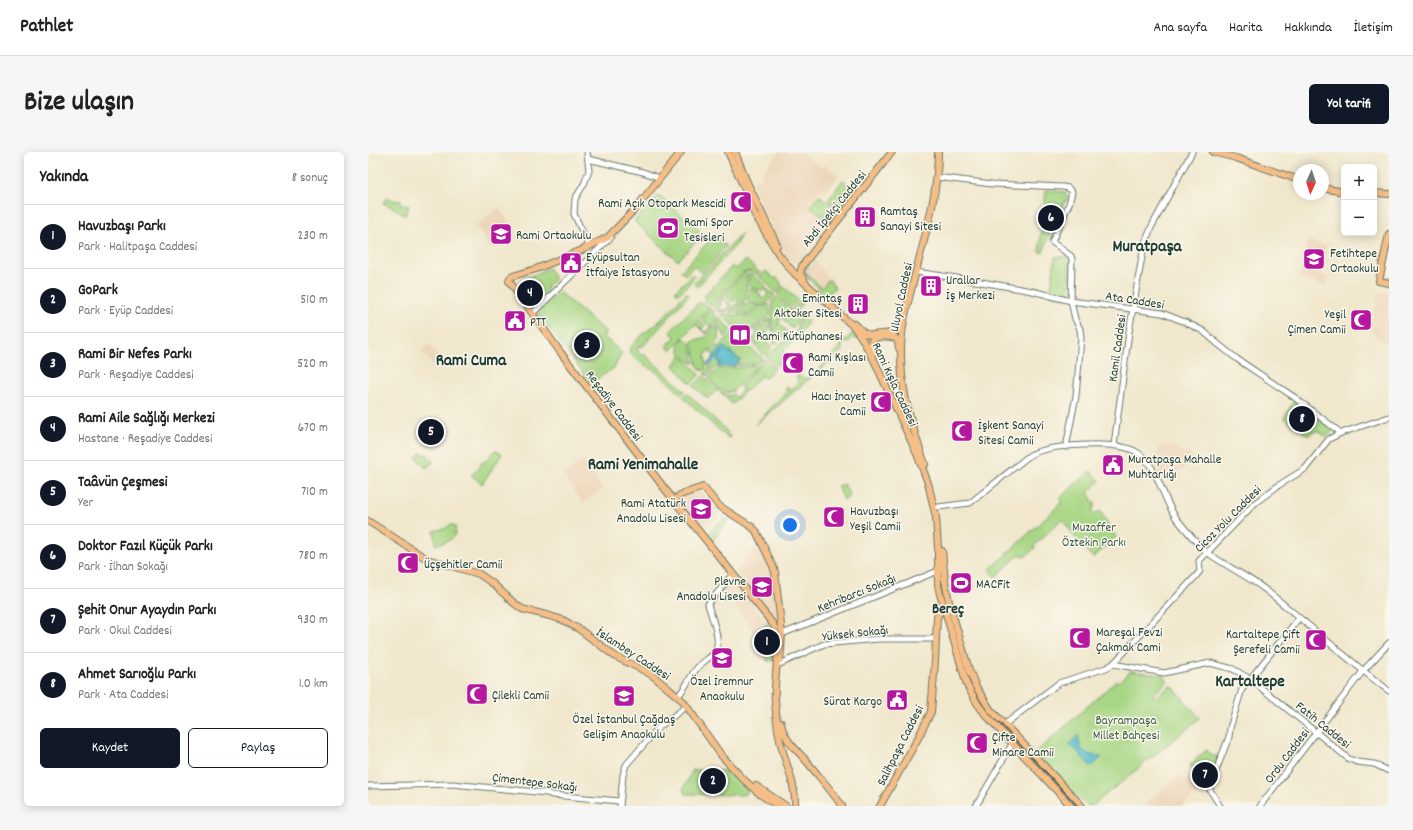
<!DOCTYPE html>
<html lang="tr">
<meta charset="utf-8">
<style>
:root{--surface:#fff;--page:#f6f6f6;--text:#222;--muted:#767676;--line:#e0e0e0;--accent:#111827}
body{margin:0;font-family:Dekko,sans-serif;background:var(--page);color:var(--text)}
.controls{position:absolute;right:12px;top:12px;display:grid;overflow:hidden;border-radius:6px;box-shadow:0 2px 10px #0003}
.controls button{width:36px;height:36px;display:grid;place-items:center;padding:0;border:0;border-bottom:1px solid var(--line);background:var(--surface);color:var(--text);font:20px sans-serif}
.compass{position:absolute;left:925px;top:12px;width:36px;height:36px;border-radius:50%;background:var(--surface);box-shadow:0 2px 10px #0003;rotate:183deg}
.you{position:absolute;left:422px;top:373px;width:14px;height:14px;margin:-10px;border:3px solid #fff;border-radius:50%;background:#1a73e8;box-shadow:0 0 0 6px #1a73e833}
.badge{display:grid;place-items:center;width:26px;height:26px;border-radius:50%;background:var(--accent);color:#fff;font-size:13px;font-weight:700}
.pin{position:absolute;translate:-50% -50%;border:2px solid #fff;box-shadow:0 1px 4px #0006}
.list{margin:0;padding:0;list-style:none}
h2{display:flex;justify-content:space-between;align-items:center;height:52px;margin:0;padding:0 16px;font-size:17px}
h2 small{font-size:13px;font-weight:400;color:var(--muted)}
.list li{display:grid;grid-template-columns:26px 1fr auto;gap:12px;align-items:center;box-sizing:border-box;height:64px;padding:0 16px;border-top:1px solid var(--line)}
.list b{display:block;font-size:15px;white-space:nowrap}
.list p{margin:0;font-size:13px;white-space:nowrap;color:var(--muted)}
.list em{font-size:13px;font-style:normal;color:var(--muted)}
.actions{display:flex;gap:8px;padding:12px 16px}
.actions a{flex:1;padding:9px 0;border:1px solid var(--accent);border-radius:6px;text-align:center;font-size:14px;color:var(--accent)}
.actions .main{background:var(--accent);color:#fff}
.map{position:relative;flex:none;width:1021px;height:654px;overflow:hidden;border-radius:6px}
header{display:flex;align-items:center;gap:24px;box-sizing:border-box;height:56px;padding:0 20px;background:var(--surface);border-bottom:1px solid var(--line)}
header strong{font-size:19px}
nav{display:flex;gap:22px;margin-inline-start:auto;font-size:14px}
.intro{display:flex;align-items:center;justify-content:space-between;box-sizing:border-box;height:96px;padding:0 24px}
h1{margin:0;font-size:28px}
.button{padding:10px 18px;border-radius:6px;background:var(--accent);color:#fff;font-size:14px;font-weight:700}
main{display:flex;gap:24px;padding:0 24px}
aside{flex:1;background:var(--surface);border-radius:6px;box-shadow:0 2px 10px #0003}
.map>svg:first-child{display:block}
</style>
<header>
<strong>Pathlet</strong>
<nav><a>Ana sayfa</a><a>Harita</a><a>Hakkında</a><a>İletişim</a></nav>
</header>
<div class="intro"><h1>Bize ulaşın</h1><a class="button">Yol tarifi</a></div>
<main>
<aside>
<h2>Yakında<small>8 sonuç</small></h2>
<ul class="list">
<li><span class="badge">1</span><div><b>Havuzbaşı Parkı</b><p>Park · Halitpaşa Caddesi</p></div><em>230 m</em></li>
<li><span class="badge">2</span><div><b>GoPark</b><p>Park · Eyüp Caddesi</p></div><em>510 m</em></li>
<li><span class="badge">3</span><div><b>Rami Bir Nefes Parkı</b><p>Park · Reşadiye Caddesi</p></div><em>520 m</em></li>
<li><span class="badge">4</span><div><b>Rami Aile Sağlığı Merkezi</b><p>Hastane · Reşadiye Caddesi</p></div><em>670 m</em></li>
<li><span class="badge">5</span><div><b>Taâvün Çeşmesi</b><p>Yer</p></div><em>710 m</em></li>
<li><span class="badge">6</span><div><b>Doktor Fazıl Küçük Parkı</b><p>Park · İlhan Sokağı</p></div><em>780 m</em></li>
<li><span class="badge">7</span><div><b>Şehit Onur Ayaydın Parkı</b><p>Park · Okul Caddesi</p></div><em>930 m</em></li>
<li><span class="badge">8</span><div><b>Ahmet Sarıoğlu Parkı</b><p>Park · Ata Caddesi</p></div><em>1.0 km</em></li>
</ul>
<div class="actions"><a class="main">Kaydet</a><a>Paylaş</a></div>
</aside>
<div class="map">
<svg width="1021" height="654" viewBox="0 0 1021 654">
<rect width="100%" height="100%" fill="#fbf7ec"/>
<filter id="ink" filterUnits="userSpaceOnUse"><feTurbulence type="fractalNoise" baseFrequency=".025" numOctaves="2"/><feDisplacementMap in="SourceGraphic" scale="8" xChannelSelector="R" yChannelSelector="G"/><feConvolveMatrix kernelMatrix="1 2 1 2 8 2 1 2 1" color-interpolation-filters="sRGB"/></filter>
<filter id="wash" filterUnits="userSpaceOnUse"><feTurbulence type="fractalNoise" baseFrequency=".012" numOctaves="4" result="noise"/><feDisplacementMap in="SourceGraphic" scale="16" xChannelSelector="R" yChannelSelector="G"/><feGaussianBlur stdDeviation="0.9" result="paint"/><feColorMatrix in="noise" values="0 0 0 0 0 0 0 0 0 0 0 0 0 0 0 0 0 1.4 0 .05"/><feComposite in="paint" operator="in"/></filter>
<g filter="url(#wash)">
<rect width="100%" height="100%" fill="#f0e7cc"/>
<g fill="#edd7bb">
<path d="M 411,0 L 434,0 L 454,16 L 457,13 L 470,24 L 457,41 L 452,38 L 440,53 L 462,70 L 459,74 L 457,73 L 454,76 L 456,78 L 431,109 L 427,111 L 422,109 L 414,98 L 384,31 L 388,27 L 391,27 L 394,24 L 394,21 Z"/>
<path d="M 131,56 L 148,81 L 123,97 L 108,74 Z"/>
<path d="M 940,89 L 958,93 L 952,122 L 960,126 L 958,134 L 931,127 Z"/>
<path d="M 444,103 L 467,136 L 459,144 L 434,121 L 435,114 Z"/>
<path d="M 156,127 L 172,148 L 165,153 L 150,132 L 151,129 Z"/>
<path d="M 1011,140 L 1021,140 L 1021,192 L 1009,186 L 1002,176 Z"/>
<path d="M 61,192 L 76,211 L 67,216 L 53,199 Z"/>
<path d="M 797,294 L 804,294 L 810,296 L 826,304 L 817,309 L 819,315 L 809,320 L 810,323 L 803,328 L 799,321 L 793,325 L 789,315 L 791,296 Z"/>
<path d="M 216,308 L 234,337 L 215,352 L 196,324 Z"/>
<path d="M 333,339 L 352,360 L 334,381 L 310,351 L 313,346 Z"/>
<path d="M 390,393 L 393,394 L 395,398 L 405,421 L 410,465 L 406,466 L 406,469 L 405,468 L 394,452 L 396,451 L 390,444 L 388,445 L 368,419 Z"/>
<path d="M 362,428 L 382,448 L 399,472 L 386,481 L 372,460 L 352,439 Z"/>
<path d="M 826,621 L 838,634 L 814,654 L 775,654 L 811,623 L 816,629 Z"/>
</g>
<g fill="#a7d684" stroke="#638a5c">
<path d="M 475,28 L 487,37 L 472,57 L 460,48 Z"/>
<path d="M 678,38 L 697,40 L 699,44 L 699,49 L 697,49 L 692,59 L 694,60 L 688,73 L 686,72 L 676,97 L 675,100 L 671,100 Z"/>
<path d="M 291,43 L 335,82 L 310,109 L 266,69 Z"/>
<path d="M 451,43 L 471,59 L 462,70 L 442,54 Z"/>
<path d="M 19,45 L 25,48 L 33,49 L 32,52 L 41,54 L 37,64 L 28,57 L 15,51 Z"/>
<path d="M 374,81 L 368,93 L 329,135 L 326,132 Z"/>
<path d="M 345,85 L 358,94 L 334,121 L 326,114 L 317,123 L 313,119 Z"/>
<path d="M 699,104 L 702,109 L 701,144 L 699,145 L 682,143 L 687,105 Z"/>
<path d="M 378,108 L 392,121 L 389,123 L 382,119 L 375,120 L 343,154 L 337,148 L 338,146 L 336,144 L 364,114 L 368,117 Z"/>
<path d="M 439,109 L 441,111 L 439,116 L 436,118 L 438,121 L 439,120 L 441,124 L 454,136 L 461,127 L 467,136 L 459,144 L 434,121 Z"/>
<path d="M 181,116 L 187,127 L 178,136 L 181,141 L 172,148 L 156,127 Z"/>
<path d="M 398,119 L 407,127 L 408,125 L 413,130 L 412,131 L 415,134 L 408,141 L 395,128 L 391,125 Z"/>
<path d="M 377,120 L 379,122 L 378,147 L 366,160 L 361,160 L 370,150 L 370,147 L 369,146 L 364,150 L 356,143 Z"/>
<path d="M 382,121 L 398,134 L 397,138 L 393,138 L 381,134 L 381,122 Z"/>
<path d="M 324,122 L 327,125 L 311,142 L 310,142 L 308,140 L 308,138 Z"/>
<path d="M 416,135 L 430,148 L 423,155 L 410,142 Z"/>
<path d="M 381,136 L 390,139 L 394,147 L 396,147 L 400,142 L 398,139 L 399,137 L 407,143 L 398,152 L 392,153 L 382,150 L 380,148 Z"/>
<path d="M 191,140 L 238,180 L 235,184 L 254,201 L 246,216 L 223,231 L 169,160 Z"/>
<path d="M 318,141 L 321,143 L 274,195 L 272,193 L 269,198 L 273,202 L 275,201 L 317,239 L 314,243 C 306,236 298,228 290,221 C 282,215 263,208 261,197 L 276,181 L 289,172 Z"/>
<path d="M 409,144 L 422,156 L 404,179 L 404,149 Z"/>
<path d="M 354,145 L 364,154 L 358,160 L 349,159 L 345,155 L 351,148 L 353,149 L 352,158 L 359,158 L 362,154 L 355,147 L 354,148 L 352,147 Z"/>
<path d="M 433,148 L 435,150 L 429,158 L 438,167 L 440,171 L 430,182 L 427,180 L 431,177 L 429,174 C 434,167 431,162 425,156 Z"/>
<path d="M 331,150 L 333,152 L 335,150 L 342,156 L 303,199 L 298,194 L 307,186 L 306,183 L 302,180 Z"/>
<path d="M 380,151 C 389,153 392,157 401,152 L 402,163 L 387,180 L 385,178 L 393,170 L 392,169 L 378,184 L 352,162 L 382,164 L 390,155 L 388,155 L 381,162 L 370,161 L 370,159 L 375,153 Z"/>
<path d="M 343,157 L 347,162 L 348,171 L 338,182 L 328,173 L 332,169 L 337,173 L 334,177 L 331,175 L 338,181 L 346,172 L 345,171 L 342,175 L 334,167 Z"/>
<path d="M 423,157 C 432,165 431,168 424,177 L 415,167 Z"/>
<path d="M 350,164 L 363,178 L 357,185 L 355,180 L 352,179 L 349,166 Z"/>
<path d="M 401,167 L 403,168 L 402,176 L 387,192 L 384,189 L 389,182 L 388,181 Z"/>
<path d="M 411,171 L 420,180 L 407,193 L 406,192 L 406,176 Z"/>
<path d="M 348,174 L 349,174 L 351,187 L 337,203 L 338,215 L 337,218 L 334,219 L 329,213 L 324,189 L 338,185 Z"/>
<path d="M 365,180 L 391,204 L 392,203 L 395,206 L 389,212 L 369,213 L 373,207 L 372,208 L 357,195 L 351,198 L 347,204 L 342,200 L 343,198 L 348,193 L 351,195 Z"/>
<path d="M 399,180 L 400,192 L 403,192 L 403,197 L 397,204 L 387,194 Z"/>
<path d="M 485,180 L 490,186 L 488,188 L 486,185 L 480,191 L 477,190 L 473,195 L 475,198 L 387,273 L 419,239 L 418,237 L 419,235 L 423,238 L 431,229 L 428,225 L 430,223 C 435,227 439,228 445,224 Z"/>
<path d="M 427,181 L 429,184 L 414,201 L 417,205 L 408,214 L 398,205 L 414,191 L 421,183 L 423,185 Z"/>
<path d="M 316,186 L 323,192 L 326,212 C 315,205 305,198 316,186 Z"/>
<path d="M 313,203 L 332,222 L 323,232 L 306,214 Z"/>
<path d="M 396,207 L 407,216 L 397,226 L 393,224 L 377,240 L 372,235 Z"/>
<path d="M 349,208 L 352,211 L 351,215 L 347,216 L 340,224 L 337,223 L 337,220 Z"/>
<path d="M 386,214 L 388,216 L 386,217 L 365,239 C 356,244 347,233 341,226 L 350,217 Z"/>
<path d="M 335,224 L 352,239 L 348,239 L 340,247 L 325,234 Z"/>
<path d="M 374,238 L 376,240 L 366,251 L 363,251 L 353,241 L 353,240 L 361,244 L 365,242 L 368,245 Z"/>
<path d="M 319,241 L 360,280 L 358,282 L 363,285 L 360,286 L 315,245 Z"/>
<path d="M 926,249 L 928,249 L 966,278 L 958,285 L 950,279 L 944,280 L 941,284 L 917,267 L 916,265 Z"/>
<path d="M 127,298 L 134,302 L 114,332 L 103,323 L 112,315 L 111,313 L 120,307 Z"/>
<path d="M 53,301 L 56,303 L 58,301 L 65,310 L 58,316 L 48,305 Z"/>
<path d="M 722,319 L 732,329 L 720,341 L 727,352 L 724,359 L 727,362 L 732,359 L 748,385 L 725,406 L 710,389 L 694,367 L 666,394 L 667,396 L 658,404 L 653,403 L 649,405 L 627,425 L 621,418 L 686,358 L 694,349 L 692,346 Z"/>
<path d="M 476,332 L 482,345 L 476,348 L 470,334 Z"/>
<path d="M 356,367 L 361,367 L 343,391 L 337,384 Z"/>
<path d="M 83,372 L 87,374 C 91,387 78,390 68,393 L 66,379 L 78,376 Z"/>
<path d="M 400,471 L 406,489 L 406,509 L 399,509 L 395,494 L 386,481 Z"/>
<path d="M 762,519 L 795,523 L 799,528 L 799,530 L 785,543 L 787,546 L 802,534 L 804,534 L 832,566 L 724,654 L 720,654 L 700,636 L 667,601 L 749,528 L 751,530 Z"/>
<path d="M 838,598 C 843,604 845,605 852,603 L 841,633 L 837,632 L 822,613 Z"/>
<path d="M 360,617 L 379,637 L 379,641 L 374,643 L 317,642 L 315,637 L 325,618 L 354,619 Z"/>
</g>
<g fill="#4cb7c8" stroke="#367a7e">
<path d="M 356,195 L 372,208 L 367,214 L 351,215 L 351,211 L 354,211 L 349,207 L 355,200 L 355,199 L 341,214 L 339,213 L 350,199 Z"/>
<path d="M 710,583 C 712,601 717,602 734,605 L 723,615 L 707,597 L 706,598 L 701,592 Z"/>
</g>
</g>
<g filter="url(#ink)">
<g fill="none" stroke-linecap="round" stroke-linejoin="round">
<g stroke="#687869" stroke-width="7">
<g id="minor">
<path d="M 219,0 L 221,19 L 216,32 L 207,47 L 206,62 L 220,92"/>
<path d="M 220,7 L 275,20 L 292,26"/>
<path d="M 568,25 L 624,32 L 695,35 L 700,36 L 704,40 L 701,52 L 684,90 L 703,104 L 704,107 L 703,149 L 707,167 L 712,177 L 713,186 L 708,244 L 698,295"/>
<path d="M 548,120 L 602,128 L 664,139 L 703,149 L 794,161 L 817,170 L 835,179 L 850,192 L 869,207 L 926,245 L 973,281"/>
<path d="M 167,159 L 243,85"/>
<path d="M 746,293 L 761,180 L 776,93 L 784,74 L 824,0"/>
<path d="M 570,355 L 602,351 L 662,303 C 682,292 746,289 767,299 C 790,311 794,348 809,367 C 817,377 831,394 840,401 C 859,415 880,424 899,439 C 940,472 979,507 1021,539"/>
<path d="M 414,482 L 570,419"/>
<path d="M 412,512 L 456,492 L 510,487 L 563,487 L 568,486"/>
<path d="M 745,512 L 796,521 L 842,511 L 865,517 L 882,527 L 981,607 L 989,610 L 1006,612 L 1021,619"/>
<path d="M 310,544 C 318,536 322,524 329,516 C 334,510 341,507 346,501 C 355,489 343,465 340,452 L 365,422"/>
<path d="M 637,572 L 691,531 L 738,516 L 745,512 L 828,424 L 832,419 L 831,409 L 887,351 L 911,333 L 937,317 L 961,287 L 973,281 L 1021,265"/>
<path d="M 0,634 L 84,632 L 179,641 L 184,643 L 252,649"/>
<path d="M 252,654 L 255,623 L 258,613 L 291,575 L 319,554"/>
<path d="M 608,654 L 644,592"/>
<path d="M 852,654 L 842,638 L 842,634 L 861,585 L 862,576 L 874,537 L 931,466"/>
<path d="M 892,654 L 995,519 L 1021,491"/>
</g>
</g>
<g stroke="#687869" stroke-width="8">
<g id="major">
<path d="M 313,0 L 268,56 L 240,85 L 214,98 L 168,117 L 145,124 L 142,126 L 141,129 L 193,201 L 297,337 L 405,472 C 415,491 405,527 407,548 C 408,565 410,584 415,600 C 420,617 428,636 427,654"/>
<path d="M 360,0 L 375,33 L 386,61 L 411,103 L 426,121 L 485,174 L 493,185 L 507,210 L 549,302 L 560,331 L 568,365 L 570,396 L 570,433 L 572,442 L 599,533 L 609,551 L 617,562 L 703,654"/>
<path d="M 367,0 L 378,28 L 409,93"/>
<path d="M 845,0 L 868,6 L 931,28"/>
<path d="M 955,36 L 976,40"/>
<path d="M 1006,41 L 1021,42"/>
<path d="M 1021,82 L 1011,129 L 1021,131"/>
<path d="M 436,127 L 432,122 L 434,114 L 524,0"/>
<path d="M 487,172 L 496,181 L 503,183 L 525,181 L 530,178 L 534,171"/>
<path d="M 505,201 L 503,190 C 508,183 520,184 527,186 L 530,189 L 531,196"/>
<path d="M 557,312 C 542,270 529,227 534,182 C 536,161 543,140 548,119 C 558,81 570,40 570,0"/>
<path d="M 306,349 L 312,343 L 335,335 L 351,354 L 384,375 L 388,379 L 405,414 L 407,420 L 414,482 L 412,508"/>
<path d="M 0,369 L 59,407 L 111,422 L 124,431 L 146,451 L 154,457 L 182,464 L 195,468 L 211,477 L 248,505 L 273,517 L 284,523 L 315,549 L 353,603 L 375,627 L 393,643 L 410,654"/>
<path d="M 574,399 L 577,429 L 581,450 L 601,518 L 608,535 L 622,557 L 714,654"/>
<path d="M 413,571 C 417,591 429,597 441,612 C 452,626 464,639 474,654"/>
<path d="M 388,634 L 418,654"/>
<path d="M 512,654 L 549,588 L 563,560 L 567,509 L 569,465 L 572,460 L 579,454"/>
</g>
</g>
<use href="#minor" stroke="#fff" stroke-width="5"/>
<use href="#major" stroke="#f6be87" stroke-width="6"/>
<path stroke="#1f3d34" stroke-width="1" d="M 631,570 L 710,654"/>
</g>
</g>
<defs>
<g id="mosque-square" transform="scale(1.15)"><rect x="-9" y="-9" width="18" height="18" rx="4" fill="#b5179e" stroke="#fbf7ec"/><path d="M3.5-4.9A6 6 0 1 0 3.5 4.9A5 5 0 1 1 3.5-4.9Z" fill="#fff"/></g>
<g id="building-square" transform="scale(1.15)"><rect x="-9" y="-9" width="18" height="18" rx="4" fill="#b5179e" stroke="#fbf7ec"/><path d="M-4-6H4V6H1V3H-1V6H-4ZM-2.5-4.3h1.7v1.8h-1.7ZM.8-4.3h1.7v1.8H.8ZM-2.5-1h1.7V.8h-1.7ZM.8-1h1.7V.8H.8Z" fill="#fff"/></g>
<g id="stadium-square" transform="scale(1.15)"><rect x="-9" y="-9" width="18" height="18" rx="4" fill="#b5179e" stroke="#fbf7ec"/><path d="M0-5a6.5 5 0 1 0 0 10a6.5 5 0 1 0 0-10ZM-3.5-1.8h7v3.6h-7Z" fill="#fff"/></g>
<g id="school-square" transform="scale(1.15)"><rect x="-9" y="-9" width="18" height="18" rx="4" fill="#b5179e" stroke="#fbf7ec"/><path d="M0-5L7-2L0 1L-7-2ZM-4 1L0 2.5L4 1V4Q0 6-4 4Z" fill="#fff"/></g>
<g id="civic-square" transform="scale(1.15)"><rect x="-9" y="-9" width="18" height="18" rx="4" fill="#b5179e" stroke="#fbf7ec"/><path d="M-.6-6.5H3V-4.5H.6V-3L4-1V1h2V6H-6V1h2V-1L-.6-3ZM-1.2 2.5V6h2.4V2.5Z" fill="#fff"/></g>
<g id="library-square" transform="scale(1.15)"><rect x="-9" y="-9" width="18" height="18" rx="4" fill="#b5179e" stroke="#fbf7ec"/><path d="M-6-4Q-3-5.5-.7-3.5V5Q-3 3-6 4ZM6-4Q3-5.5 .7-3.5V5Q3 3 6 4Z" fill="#fff"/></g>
</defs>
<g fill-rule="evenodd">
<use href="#mosque-square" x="373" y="50"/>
<use href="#building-square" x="497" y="65"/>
<use href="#stadium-square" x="300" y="76"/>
<use href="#school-square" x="133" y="82"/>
<use href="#school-square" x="946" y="107"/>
<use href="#civic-square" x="203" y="111"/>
<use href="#building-square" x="563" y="134"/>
<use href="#building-square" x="490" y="152"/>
<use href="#mosque-square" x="993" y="168"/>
<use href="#civic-square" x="147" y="169"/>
<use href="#library-square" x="372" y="183"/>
<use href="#mosque-square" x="425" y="211"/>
<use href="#mosque-square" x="513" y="250"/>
<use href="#mosque-square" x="594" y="279"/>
<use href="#civic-square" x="745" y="313"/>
<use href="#school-square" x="333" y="357"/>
<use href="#mosque-square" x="466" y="365"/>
<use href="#mosque-square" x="40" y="411"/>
<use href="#stadium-square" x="593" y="431"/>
<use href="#school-square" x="394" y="435"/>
<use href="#mosque-square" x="712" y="486"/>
<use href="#mosque-square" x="948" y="488"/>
<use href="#school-square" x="354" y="506"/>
<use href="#mosque-square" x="109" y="542"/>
<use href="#school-square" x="256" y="544"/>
<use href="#civic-square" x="529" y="548"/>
<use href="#mosque-square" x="609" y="591"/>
</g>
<g text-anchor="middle" stroke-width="3" stroke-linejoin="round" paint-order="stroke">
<g font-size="13" fill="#1f3d34" stroke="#fbf7ec" text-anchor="start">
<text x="358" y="55" text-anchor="end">Rami Açık Otopark Mescidi</text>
<text x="512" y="63">Ramtaş<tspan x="512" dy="15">Sanayi Sitesi</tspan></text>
<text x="316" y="74">Rami Spor<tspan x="316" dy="15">Tesisleri</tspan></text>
<text x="148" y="87">Rami Ortaokulu</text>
<text x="962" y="105">Fetihtepe<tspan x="962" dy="15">Ortaokulu</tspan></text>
<text x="218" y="109">Eyüpsultan<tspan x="218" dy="15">İtfaiye İstasyonu</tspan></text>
<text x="578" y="132">Urallar<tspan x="578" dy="15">İş Merkezi</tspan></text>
<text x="474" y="150" text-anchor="end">Emintaş<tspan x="474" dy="15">Aktoker Sitesi</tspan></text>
<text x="978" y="166" text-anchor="end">Yeşil<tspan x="978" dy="15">Çimen Camii</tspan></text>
<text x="162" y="174">PTT</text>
<text x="388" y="188">Rami Kütüphanesi</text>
<text x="440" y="209">Rami Kışlası<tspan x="440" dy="15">Camii</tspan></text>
<text x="498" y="248" text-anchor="end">Hacı İnayet<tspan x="498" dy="15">Camii</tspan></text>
<text x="610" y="277">İşkent Sanayi<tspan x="610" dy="15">Sitesi Camii</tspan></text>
<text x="760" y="311">Muratpaşa Mahalle<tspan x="760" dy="15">Muhtarlığı</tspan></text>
<text x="318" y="355" text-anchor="end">Rami Atatürk<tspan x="318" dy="15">Anadolu Lisesi</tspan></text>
<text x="482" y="363">Havuzbaşı<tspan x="482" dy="15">Yeşil Camii</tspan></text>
<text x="56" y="416">Üçşehitler Camii</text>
<text x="378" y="433" text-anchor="end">Plevne<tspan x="378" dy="15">Anadolu Lisesi</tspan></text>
<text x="608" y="436">MACFit</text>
<text x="728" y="484">Mareşal Fevzi<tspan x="728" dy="15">Çakmak Cami</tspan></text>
<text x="932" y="486" text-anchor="end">Kartaltepe Çift<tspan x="932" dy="15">Şerefeli Camii</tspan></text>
<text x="354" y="533" text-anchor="middle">Özel İremnur<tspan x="354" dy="15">Anaokulu</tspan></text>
<text x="124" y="547">Çilekli Camii</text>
<text x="514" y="553" text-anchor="end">Sürat Kargo</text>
<text x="256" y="571" text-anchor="middle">Özel İstanbul Çağdaş<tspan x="256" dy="15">Gelişim Anaokulu</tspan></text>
<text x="624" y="589">Çifte<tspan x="624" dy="15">Minare Camii</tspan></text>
</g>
<g font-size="13" fill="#1f3d34" stroke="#fbf7ec">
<text transform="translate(465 56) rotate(-51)" y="5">Abdi İpekçi Caddesi</text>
<text transform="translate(532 145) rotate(-78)" y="5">Uluyol Caddesi</text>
<text transform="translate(767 147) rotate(9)" y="5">Ata Caddesi</text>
<text transform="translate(748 196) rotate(-82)" y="5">Kamil Caddesi</text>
<text transform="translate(528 232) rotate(65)" y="5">Rami Kışla Caddesi</text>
<text transform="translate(247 253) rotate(53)" y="5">Reşadiye Caddesi</text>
<text transform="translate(859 366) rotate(-45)" y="5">Cicoz Yolu Caddesi</text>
<text transform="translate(488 440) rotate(-22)" y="5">Kehribarcı Sokağı</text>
<text transform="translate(487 480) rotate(-6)" y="5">Yüksek Sokağı</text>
<text transform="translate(266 501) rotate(33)" y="5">İslambey Caddesi</text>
<text transform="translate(956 572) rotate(39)" y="5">Fatih Caddesi</text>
<text transform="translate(531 593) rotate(-63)" y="5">Salihpaşa Caddesi</text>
<text transform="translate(918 603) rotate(-53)" y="5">Ordu Caddesi</text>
<text transform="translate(167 629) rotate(7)" y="5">Çimentepe Sokağı</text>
</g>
<g font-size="13" fill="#3a5c44" stroke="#fbf7ec">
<text x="726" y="379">Muzaffer<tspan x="726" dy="15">Öztekin Parkı</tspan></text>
<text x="758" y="572">Bayrampaşa<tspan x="758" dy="15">Millet Bahçesi</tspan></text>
</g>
<g font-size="15" font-weight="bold" fill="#1f3d34" stroke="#fbf7ec">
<text x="580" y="461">Bereç</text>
</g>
<g font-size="17" font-weight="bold" fill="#1f3d34" stroke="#fbf7ec">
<text x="779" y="99">Muratpaşa</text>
<text x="103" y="213">Rami Cuma</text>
<text x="275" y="317">Rami Yenimahalle</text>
<text x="882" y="534">Kartaltepe</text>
</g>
</g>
</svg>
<div class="controls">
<button>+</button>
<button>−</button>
</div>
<svg class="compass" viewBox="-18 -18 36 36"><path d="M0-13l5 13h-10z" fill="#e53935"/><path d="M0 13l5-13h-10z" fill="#767676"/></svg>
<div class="you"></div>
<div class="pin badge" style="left:399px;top:490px">1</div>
<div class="pin badge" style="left:345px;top:629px">2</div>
<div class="pin badge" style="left:219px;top:193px">3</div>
<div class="pin badge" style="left:162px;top:141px">4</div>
<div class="pin badge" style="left:63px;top:280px">5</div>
<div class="pin badge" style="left:683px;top:66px">6</div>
<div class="pin badge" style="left:837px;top:623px">7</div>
<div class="pin badge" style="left:934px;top:267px">8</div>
</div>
</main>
